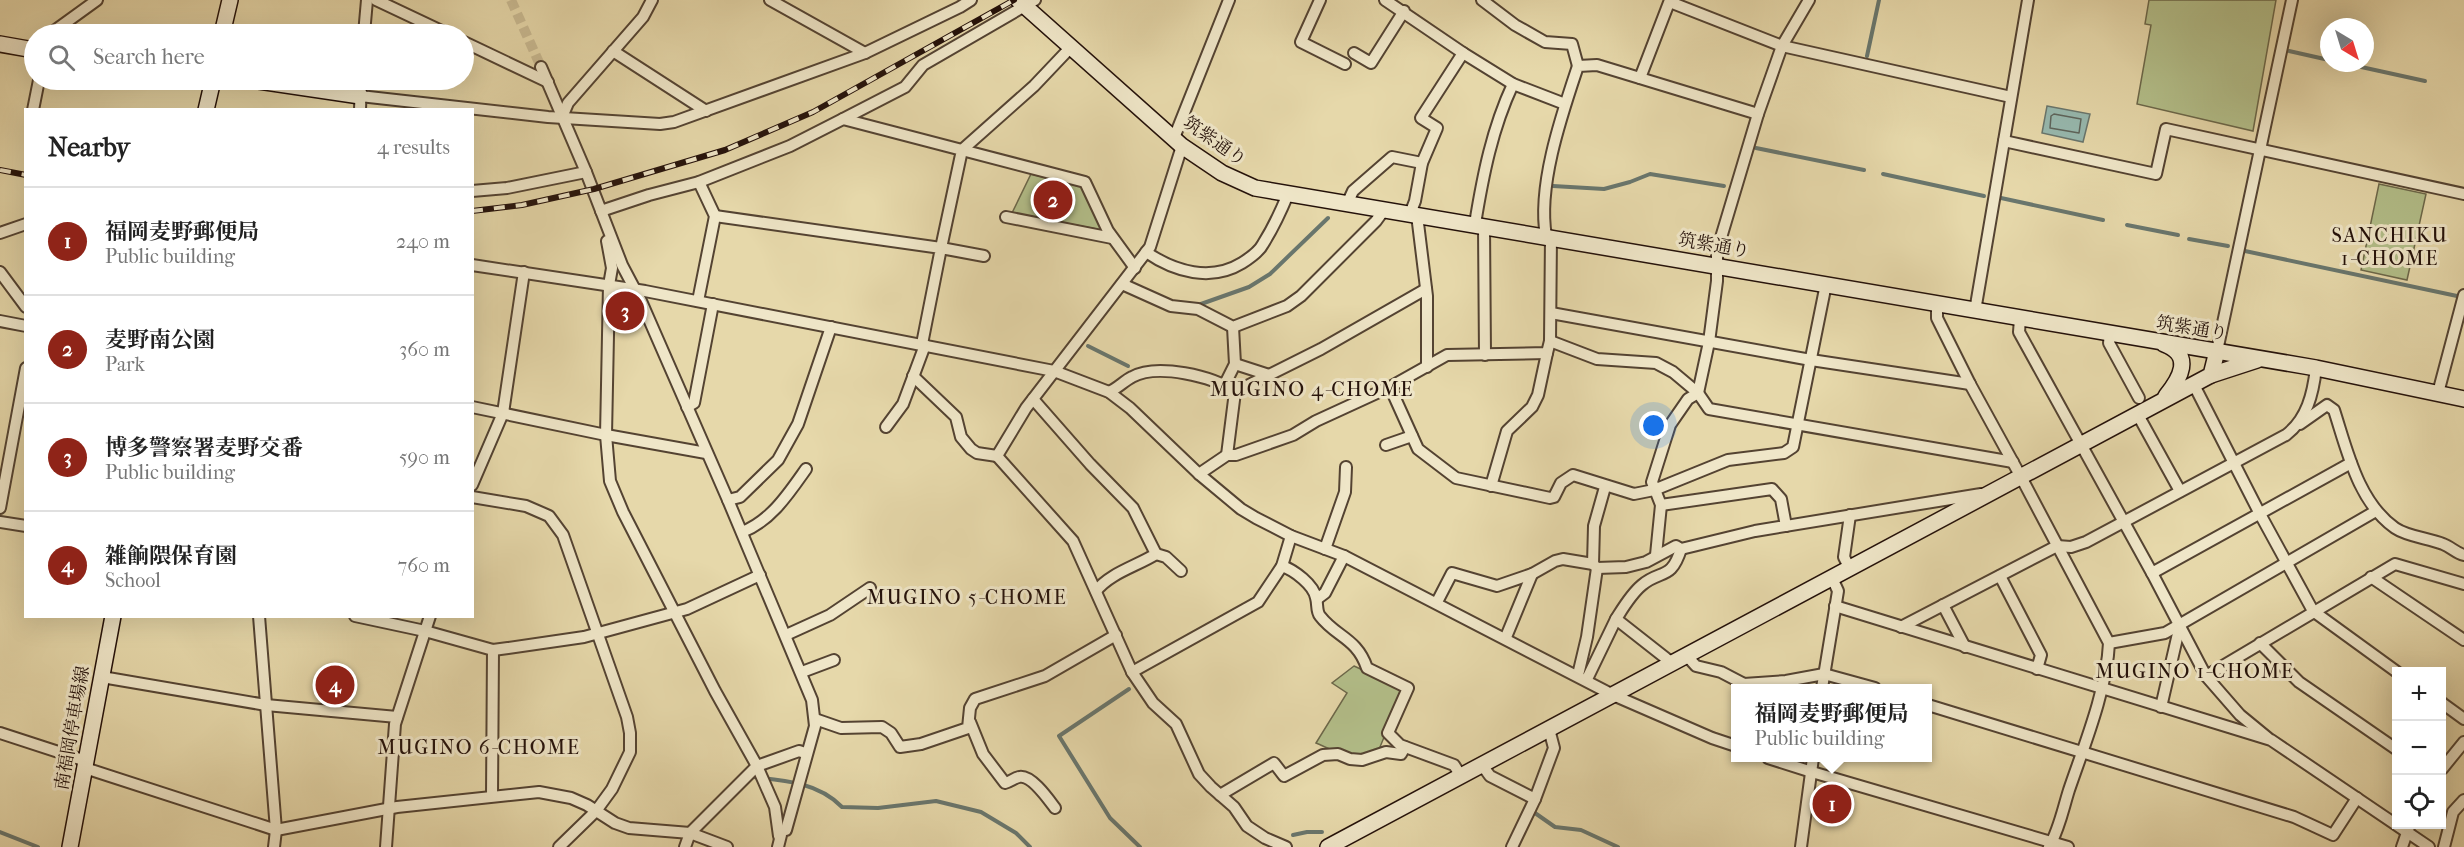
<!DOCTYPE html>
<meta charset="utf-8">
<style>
:root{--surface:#fff;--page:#f2f2f2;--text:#222;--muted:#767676;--line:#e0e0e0;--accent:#8f2418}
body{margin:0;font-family:"IM FELL French Canon","Noto Serif JP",serif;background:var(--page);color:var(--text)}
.controls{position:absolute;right:18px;bottom:18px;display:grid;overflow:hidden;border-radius:0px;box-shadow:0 6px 24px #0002}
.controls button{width:54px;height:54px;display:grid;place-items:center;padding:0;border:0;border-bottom:2px solid var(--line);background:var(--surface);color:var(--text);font:30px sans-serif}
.compass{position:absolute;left:2320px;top:18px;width:54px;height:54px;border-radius:50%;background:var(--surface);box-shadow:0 6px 24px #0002;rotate:142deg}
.you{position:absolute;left:1654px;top:426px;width:21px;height:21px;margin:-15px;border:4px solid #fff;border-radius:50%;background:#1a73e8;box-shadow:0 0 0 9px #1a73e833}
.badge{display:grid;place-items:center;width:39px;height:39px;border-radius:50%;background:var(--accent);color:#fff;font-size:20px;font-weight:700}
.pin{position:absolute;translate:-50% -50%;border:3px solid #fff;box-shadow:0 2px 6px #0006}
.popup{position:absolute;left:1731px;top:684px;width:201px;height:78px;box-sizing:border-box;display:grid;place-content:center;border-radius:0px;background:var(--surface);filter:drop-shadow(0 2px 4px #0005);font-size:20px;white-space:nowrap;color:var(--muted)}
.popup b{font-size:22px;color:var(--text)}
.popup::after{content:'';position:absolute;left:50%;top:100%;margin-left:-12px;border:12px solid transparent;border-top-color:var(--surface)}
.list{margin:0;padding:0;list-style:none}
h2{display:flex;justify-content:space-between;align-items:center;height:78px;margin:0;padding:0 24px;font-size:26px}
h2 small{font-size:20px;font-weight:400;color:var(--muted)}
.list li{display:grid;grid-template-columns:39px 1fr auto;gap:18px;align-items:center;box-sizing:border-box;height:108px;padding:0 24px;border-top:2px solid var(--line)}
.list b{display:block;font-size:22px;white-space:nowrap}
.list p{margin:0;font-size:20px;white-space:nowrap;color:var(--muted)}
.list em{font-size:20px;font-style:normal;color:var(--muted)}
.icon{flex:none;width:33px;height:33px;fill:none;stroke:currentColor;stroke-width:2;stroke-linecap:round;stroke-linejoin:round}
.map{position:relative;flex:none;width:2464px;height:847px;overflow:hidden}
.search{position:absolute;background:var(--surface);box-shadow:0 6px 24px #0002;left:24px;top:24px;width:450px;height:66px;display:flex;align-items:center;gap:15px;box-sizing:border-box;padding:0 21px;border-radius:33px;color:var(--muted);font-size:22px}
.panel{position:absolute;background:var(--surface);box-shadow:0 6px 24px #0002;left:24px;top:108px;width:450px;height:510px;border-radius:0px}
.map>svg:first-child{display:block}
</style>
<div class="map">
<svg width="2464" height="847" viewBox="0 0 2464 847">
<rect width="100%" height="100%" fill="#e6d8aa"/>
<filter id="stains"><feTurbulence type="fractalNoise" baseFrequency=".00333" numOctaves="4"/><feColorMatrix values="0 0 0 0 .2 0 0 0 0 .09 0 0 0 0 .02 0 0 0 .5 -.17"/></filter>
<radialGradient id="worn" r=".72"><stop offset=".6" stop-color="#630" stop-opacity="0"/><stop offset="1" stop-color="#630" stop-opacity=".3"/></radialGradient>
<g fill="#b3bf8a" stroke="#6c684a" stroke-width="1.5">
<path d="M 2149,0 L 2276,0 L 2253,131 L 2137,104 L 2151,25 L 2145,24 Z"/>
<path d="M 1031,174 L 1082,187 L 1102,230 L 1012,213 Z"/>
<path d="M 2379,184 L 2426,194 L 2407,280 L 2361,270 Z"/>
<path d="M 1354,666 L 1400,687 L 1402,693 L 1378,752 C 1352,762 1341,754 1316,743 L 1347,693 L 1332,683 Z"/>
</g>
<path fill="#97b9af" stroke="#69766d" stroke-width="1.5" d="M 2047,106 L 2090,114 L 2083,142 L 2042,133 Z"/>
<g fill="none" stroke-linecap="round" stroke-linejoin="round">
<path stroke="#5e655c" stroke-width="1.5" d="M 2054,114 L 2081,119 L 2079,133 L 2050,128 L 2051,116 Z"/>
<g stroke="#69766d" stroke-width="4">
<path d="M 2289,51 L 2329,60"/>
<path d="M 1867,56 L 1879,0"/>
<path d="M 2343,63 L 2425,81"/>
<path d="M 1756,148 L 1864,170"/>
<path d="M 1883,174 L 1984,196"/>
<path d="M 1553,186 L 1604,189 L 1630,182 L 1650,174 L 1724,186"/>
<path d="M 2001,198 L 2103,220"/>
<path d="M 2127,225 L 2178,235"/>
<path d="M 2189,239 L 2228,246"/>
<path d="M 2245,251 L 2457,296"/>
<path d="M 1201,304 L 1249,287 L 1270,274 L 1328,218"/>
<path d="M 1088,346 L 1128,366"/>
<path d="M 1129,689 L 1059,736 L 1110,818 L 1140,847"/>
<path d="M 753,777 C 785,780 819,783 842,807 L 878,808 L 936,801 L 981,812 L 1016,833 L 1030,847"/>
<path d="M 1535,813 L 1555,827 L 1581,830 L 1618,847"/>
<path d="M 0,832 L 38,847"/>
<path d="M 1293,835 L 1307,832 L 1322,832"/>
</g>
<path stroke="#c9ba92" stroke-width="10" stroke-dasharray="10 5" stroke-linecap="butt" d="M 511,0 L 541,67"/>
<g stroke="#544332" stroke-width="14">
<g id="street">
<path d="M 376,0 L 448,34"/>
<path d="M 770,0 L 865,53"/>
<path d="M 1320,0 L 1301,42 L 1345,64"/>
<path d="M 1385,0 L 1463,53 L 1513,84 L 1565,104"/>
<path d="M 1482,0 L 1515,25 L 1545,42 L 1572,44 L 1578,66"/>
<path d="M 1670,2 L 1782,46 L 2011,97"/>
<path d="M 50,34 L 97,0"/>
<path d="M 364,34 L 367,0"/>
<path d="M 464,42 L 548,82"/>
<path d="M 613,51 L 706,111"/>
<path d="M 1354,53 L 1371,63 L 1404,11"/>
<path d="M 541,67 L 586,172 L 622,265 L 641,301 L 728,500 L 812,700 L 815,726 L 786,830 L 782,831 L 778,847"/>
<path d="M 1640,78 L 1670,0"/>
<path d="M 360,96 L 548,117 L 660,124 L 674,122 L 865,53 L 960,7 L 971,0"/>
<path d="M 33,110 L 39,80"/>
<path d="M 360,110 L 361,80"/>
<path d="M 562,117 L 568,103 L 643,17 L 652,0"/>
<path d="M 843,119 L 905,87 L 923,65 L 1035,0"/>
<path d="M 1174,138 L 1229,0"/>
<path d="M 2004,141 L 2156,174 L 2166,129 L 2464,194"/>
<path d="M 1182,146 L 1150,247 L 1026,408 L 997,456 L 1073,541 L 1132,672 L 1153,703 L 1176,724 L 1199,774 L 1211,787 L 1234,807 L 1247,826 L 1265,838 L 1286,847"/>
<path d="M 962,150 L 1085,182 L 1108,231 L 1135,268"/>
<path d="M 962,150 L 1034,86 L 1071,47"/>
<path d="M 472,191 L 507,188 L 586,172"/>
<path d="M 1347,204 L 1353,191 L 1392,157 L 1422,163"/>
<path d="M 601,211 L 649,195 L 699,182 L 790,146 L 843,119 L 962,150 L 941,248 L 984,256"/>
<path d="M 1410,214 L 1415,201 L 1422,163 L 1437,128 L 1421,118 L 1463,53"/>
<path d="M 1417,215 L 1427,296 L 1427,367"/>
<path d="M 715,216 L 941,248 L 922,344"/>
<path d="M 1006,217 L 1112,238"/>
<path d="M 1475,224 C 1483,175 1492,129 1513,84"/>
<path d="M 1484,226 L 1485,355"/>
<path d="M 0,233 L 26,224"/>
<path d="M 1546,236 C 1537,186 1562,114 1578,66 L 1597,65 L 1758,114"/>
<path d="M 607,241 L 612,268 L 609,285 L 606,435 L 610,481 L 623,512 L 715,691 L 757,766 L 775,807 L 779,836"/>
<path d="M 1146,252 C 1175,272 1211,282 1242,263 C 1250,258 1259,252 1263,244 C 1273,228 1281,211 1288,194"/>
<path d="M 472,265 L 645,291 L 1054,371 L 1109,392 L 1130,408 L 1199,474 L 1241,509 L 1256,518 L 1291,536 L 1344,556 L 1613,695 L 1712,738 L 1736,746"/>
<path d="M 0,272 L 26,307"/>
<path d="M 1122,284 L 1171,306 L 1198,309 L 1233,327 L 1287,306 L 1301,296 L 1376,221 L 1384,210"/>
<path d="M 698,301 L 715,216 L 699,182"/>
<path d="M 1937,304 L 1937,318 L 1970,384 L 2021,477 L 2109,643 C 2107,689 2084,746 2069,790 C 2063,809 2059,830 2049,847"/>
<path d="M 1975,311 L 2028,0"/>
<path d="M 1551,313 L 1811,360 L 1970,384"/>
<path d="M 2020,319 L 2019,332 L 2152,573 L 2351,463"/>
<path d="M 0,321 L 26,326"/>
<path d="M 2110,333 L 2109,343 L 2139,398"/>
<path d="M 1550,341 L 1597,359 L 1656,363 L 1673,372 L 1698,393 L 1709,409 L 2013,462"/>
<path d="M 2217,351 L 2292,0"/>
<path d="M 1235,364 L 1269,375"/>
<path d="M 913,376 L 956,417 L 961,437 L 971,449 L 977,453 L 997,456"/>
<path d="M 1225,384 L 1235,364 L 1233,327"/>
<path d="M 2194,385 L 2260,514 L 2313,611 L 2397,672"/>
<path d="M 1390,387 L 1418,449 L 1456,478 L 1550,498 L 1554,497 L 1561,483 L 1573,475 L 1634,494 L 1654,490 L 1728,460 L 1784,453 L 1793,447 L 1826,284"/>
<path d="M 1109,392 C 1118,388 1124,381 1132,377 C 1157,363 1213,376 1235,392 L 1321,349 L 1426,289"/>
<path d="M 2438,393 L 2464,295"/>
<path d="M 1033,399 L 1090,464 L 1133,508 L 1156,554 C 1137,566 1110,573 1096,591"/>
<path d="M 472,407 L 606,435 L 706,453"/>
<path d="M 687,407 L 694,403 L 713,304"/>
<path d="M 2138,415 L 2180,491"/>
<path d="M 2300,424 L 2327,405 L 2334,410 C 2347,450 2358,502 2395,528 C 2408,537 2429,538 2443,544 C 2451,547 2456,553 2464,555"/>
<path d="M 886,427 L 903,404 L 925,345"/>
<path d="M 1386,445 L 1412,436"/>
<path d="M 1227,455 L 1235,392"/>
<path d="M 1199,474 L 1227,455 L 1236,455 L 1293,435 L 1316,421 L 1390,387 L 1447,355 L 1547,353 L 1550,341 L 1551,237"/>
<path d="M 472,485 L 503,413 L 524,272"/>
<path d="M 1491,486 L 1507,431 L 1532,407 L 1538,395 L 1547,353"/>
<path d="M 472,497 L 526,506 L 549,516 L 563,535 L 627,717 L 630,733 L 630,752 L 612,789 L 596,811 L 559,847"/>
<path d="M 728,500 L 740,497 L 778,460 L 798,424 L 831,327"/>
<path d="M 1661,505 L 1772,489 L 1781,499 L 1786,526"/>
<path d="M 0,508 L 26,368"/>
<path d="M 0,522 L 26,526"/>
<path d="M 742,532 C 771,521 789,493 806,469"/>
<path d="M 1325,549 L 1345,492 L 1346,467"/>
<path d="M 1156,554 L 1166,557 L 1181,571"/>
<path d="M 1656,555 L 1661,505 L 1652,482 L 1670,425 L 1688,399 L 1698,393 L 1709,342 L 1717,281 L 1717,251 L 1758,114 L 1782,46 L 1809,0"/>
<path d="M 1282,566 C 1294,570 1314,585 1316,598 C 1318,604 1316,611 1320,616 C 1336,637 1357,638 1367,668 L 1408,688 L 1388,733 L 1400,745 L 1454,765 L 1461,776"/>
<path d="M 1597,568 L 1626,567 L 1646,562 L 1676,546 L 1681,549 L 1755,531 L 1981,494"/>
<path d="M 1850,569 L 1844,557 L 1850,515"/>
<path d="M 2152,573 L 2206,676 L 2240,715 L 2268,738"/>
<path d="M 2000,576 L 2041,655 L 2037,669"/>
<path d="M 2371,577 L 2464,640"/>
<path d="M 1317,599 L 1325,593 L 1344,556"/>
<path d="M 1437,602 L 1452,573 L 1497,586 L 1532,574 L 1555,561 L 1563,559 L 1593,564"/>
<path d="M 1943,605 L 1965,647"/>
<path d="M 1835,606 L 2271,740 L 2429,847"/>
<path d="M 259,616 L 276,830 L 274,847"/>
<path d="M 355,616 L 425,631 L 493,650 L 508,648 L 584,637 L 687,609 L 760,575"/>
<path d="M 1901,627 L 2057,546 L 2071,547 L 2086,542 L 2286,435 C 2307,419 2313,394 2316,368"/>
<path d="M 786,635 L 830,615 L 870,588"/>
<path d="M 1506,637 L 1532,574"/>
<path d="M 2109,643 L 2165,633 L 2376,511"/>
<path d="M 2260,643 L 2299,682 L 2396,749"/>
<path d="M 1687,656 L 1696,666 L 1721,672 L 1744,684 L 1786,681 L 1824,674 L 1875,688"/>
<path d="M 1672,663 L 1616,619 C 1623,608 1631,594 1642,585 C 1661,569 1671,581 1681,549"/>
<path d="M 802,672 L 834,660"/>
<path d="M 1132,672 L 1258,602 L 1282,566 L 1291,536"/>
<path d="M 1578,675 L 1587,637 L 1597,568 L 1593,564 L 1594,526 L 1605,487"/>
<path d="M 2206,676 L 2395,564 L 2464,584"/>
<path d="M 102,677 L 266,705 L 397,717"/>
<path d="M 1587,679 L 1616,619"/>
<path d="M 1822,688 L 1838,591 L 1832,578"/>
<path d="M 2442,703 L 2464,719"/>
<path d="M 1928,705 L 2294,817 L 2333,835 L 2357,798"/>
<path d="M 2161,707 L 2180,625"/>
<path d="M 815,719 L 841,728 L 882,727 L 891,733 L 900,747 L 921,744 L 968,728 L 970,708 L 975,699 L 1045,676 L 1116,635"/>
<path d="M 970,722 L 983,754 L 1005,783 C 1010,782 1014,778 1019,777 C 1031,774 1049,800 1055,808"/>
<path d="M 0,733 L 86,761"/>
<path d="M 1768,758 L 1812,772 L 2068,847"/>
<path d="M 1482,765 L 1490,776 L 1535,799"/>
<path d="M 85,768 L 276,830 L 397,807 L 539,792 L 571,798 L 587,805 L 615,823 L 629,828 L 690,833 L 727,847"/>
<path d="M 2442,769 L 2464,742"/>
<path d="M 1220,795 L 1274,763 L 1284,776 L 1323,755 L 1338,754 L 1350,759 L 1362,760 L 1386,752 L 1401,754 L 1405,747"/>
<path d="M 492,796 L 493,650"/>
<path d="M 386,847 L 395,724 L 430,616"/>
<path d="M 685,847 L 690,833 L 757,766 L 799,751 L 805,753"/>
<path d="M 1512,847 L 1535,799 L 1554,748 L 1549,729"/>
<path d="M 1801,847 L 1813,758"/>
<path d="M 2402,847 L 2410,824"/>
<path d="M 2444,847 L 2453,812 L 2464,800"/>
</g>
</g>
<g stroke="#24110a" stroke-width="18">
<g id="secondary">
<path d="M 1018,0 L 1182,146 L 1222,173 L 1255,188 L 2316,368 L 2464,399"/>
<path d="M 222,34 L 230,0"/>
<path d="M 0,44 L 34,50"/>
<path d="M 252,80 L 360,96"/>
<path d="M 206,110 L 213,80"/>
<path d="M 2164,344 C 2194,355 2180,379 2166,396"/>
<path d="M 2211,375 L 2257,360"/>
<path d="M 70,847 L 113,616"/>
<path d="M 1328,847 L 2211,375 L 2217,351"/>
</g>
</g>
<use href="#street" stroke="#efe6c8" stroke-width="10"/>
<use href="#secondary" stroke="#efe6c8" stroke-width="15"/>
<g stroke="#24110a" stroke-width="6">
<g id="rail">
<path d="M 0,170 L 26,175"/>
<path d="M 472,211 L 522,205 L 594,189 L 725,150 L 813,112 L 1014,0"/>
</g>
</g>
<use href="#rail" stroke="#efe6c8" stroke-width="4" stroke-dasharray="11" stroke-linecap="butt"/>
</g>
<g text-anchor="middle" stroke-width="6" stroke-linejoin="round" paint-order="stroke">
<g font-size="18" fill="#24110a" stroke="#efe6c8">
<text transform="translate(1215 141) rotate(35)" y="6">筑紫通り</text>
<text transform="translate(1714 245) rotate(10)" y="6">筑紫通り</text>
<text transform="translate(2192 328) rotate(9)" y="6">筑紫通り</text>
<text transform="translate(72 728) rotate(-80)" y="6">南福岡停車場線</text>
</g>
<g font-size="20" letter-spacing="1.5" fill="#24110a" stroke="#efe6c8">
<text x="2390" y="242">SANCHIKU<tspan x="2390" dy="23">1-CHOME</tspan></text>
<text x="1312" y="396">MUGINO 4-CHOME</text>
<text x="967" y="604">MUGINO 5-CHOME</text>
<text x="2195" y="678">MUGINO 1-CHOME</text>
<text x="479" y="754">MUGINO 6-CHOME</text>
</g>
</g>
<rect width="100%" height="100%" filter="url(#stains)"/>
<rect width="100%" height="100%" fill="url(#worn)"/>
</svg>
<div class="controls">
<button>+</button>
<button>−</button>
<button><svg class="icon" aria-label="locate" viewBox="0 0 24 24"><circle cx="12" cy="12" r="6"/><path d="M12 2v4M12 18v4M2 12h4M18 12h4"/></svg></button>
</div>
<svg class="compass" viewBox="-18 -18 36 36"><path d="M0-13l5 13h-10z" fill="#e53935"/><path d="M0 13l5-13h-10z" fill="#767676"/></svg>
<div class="you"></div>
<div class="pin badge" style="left:1832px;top:804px">1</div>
<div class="popup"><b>福岡麦野郵便局</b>Public building</div>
<div class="pin badge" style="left:1053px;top:200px">2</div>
<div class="pin badge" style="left:625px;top:311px">3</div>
<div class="pin badge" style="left:335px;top:685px">4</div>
<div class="search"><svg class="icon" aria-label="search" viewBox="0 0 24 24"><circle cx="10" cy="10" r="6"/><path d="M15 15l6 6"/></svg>Search here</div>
<section class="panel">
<h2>Nearby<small>4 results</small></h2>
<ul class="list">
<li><span class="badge">1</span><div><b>福岡麦野郵便局</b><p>Public building</p></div><em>240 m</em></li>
<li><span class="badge">2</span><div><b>麦野南公園</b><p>Park</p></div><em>360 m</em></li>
<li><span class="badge">3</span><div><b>博多警察署麦野交番</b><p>Public building</p></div><em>590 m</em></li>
<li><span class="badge">4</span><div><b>雑餉隈保育園</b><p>School</p></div><em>760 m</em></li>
</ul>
</section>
</div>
